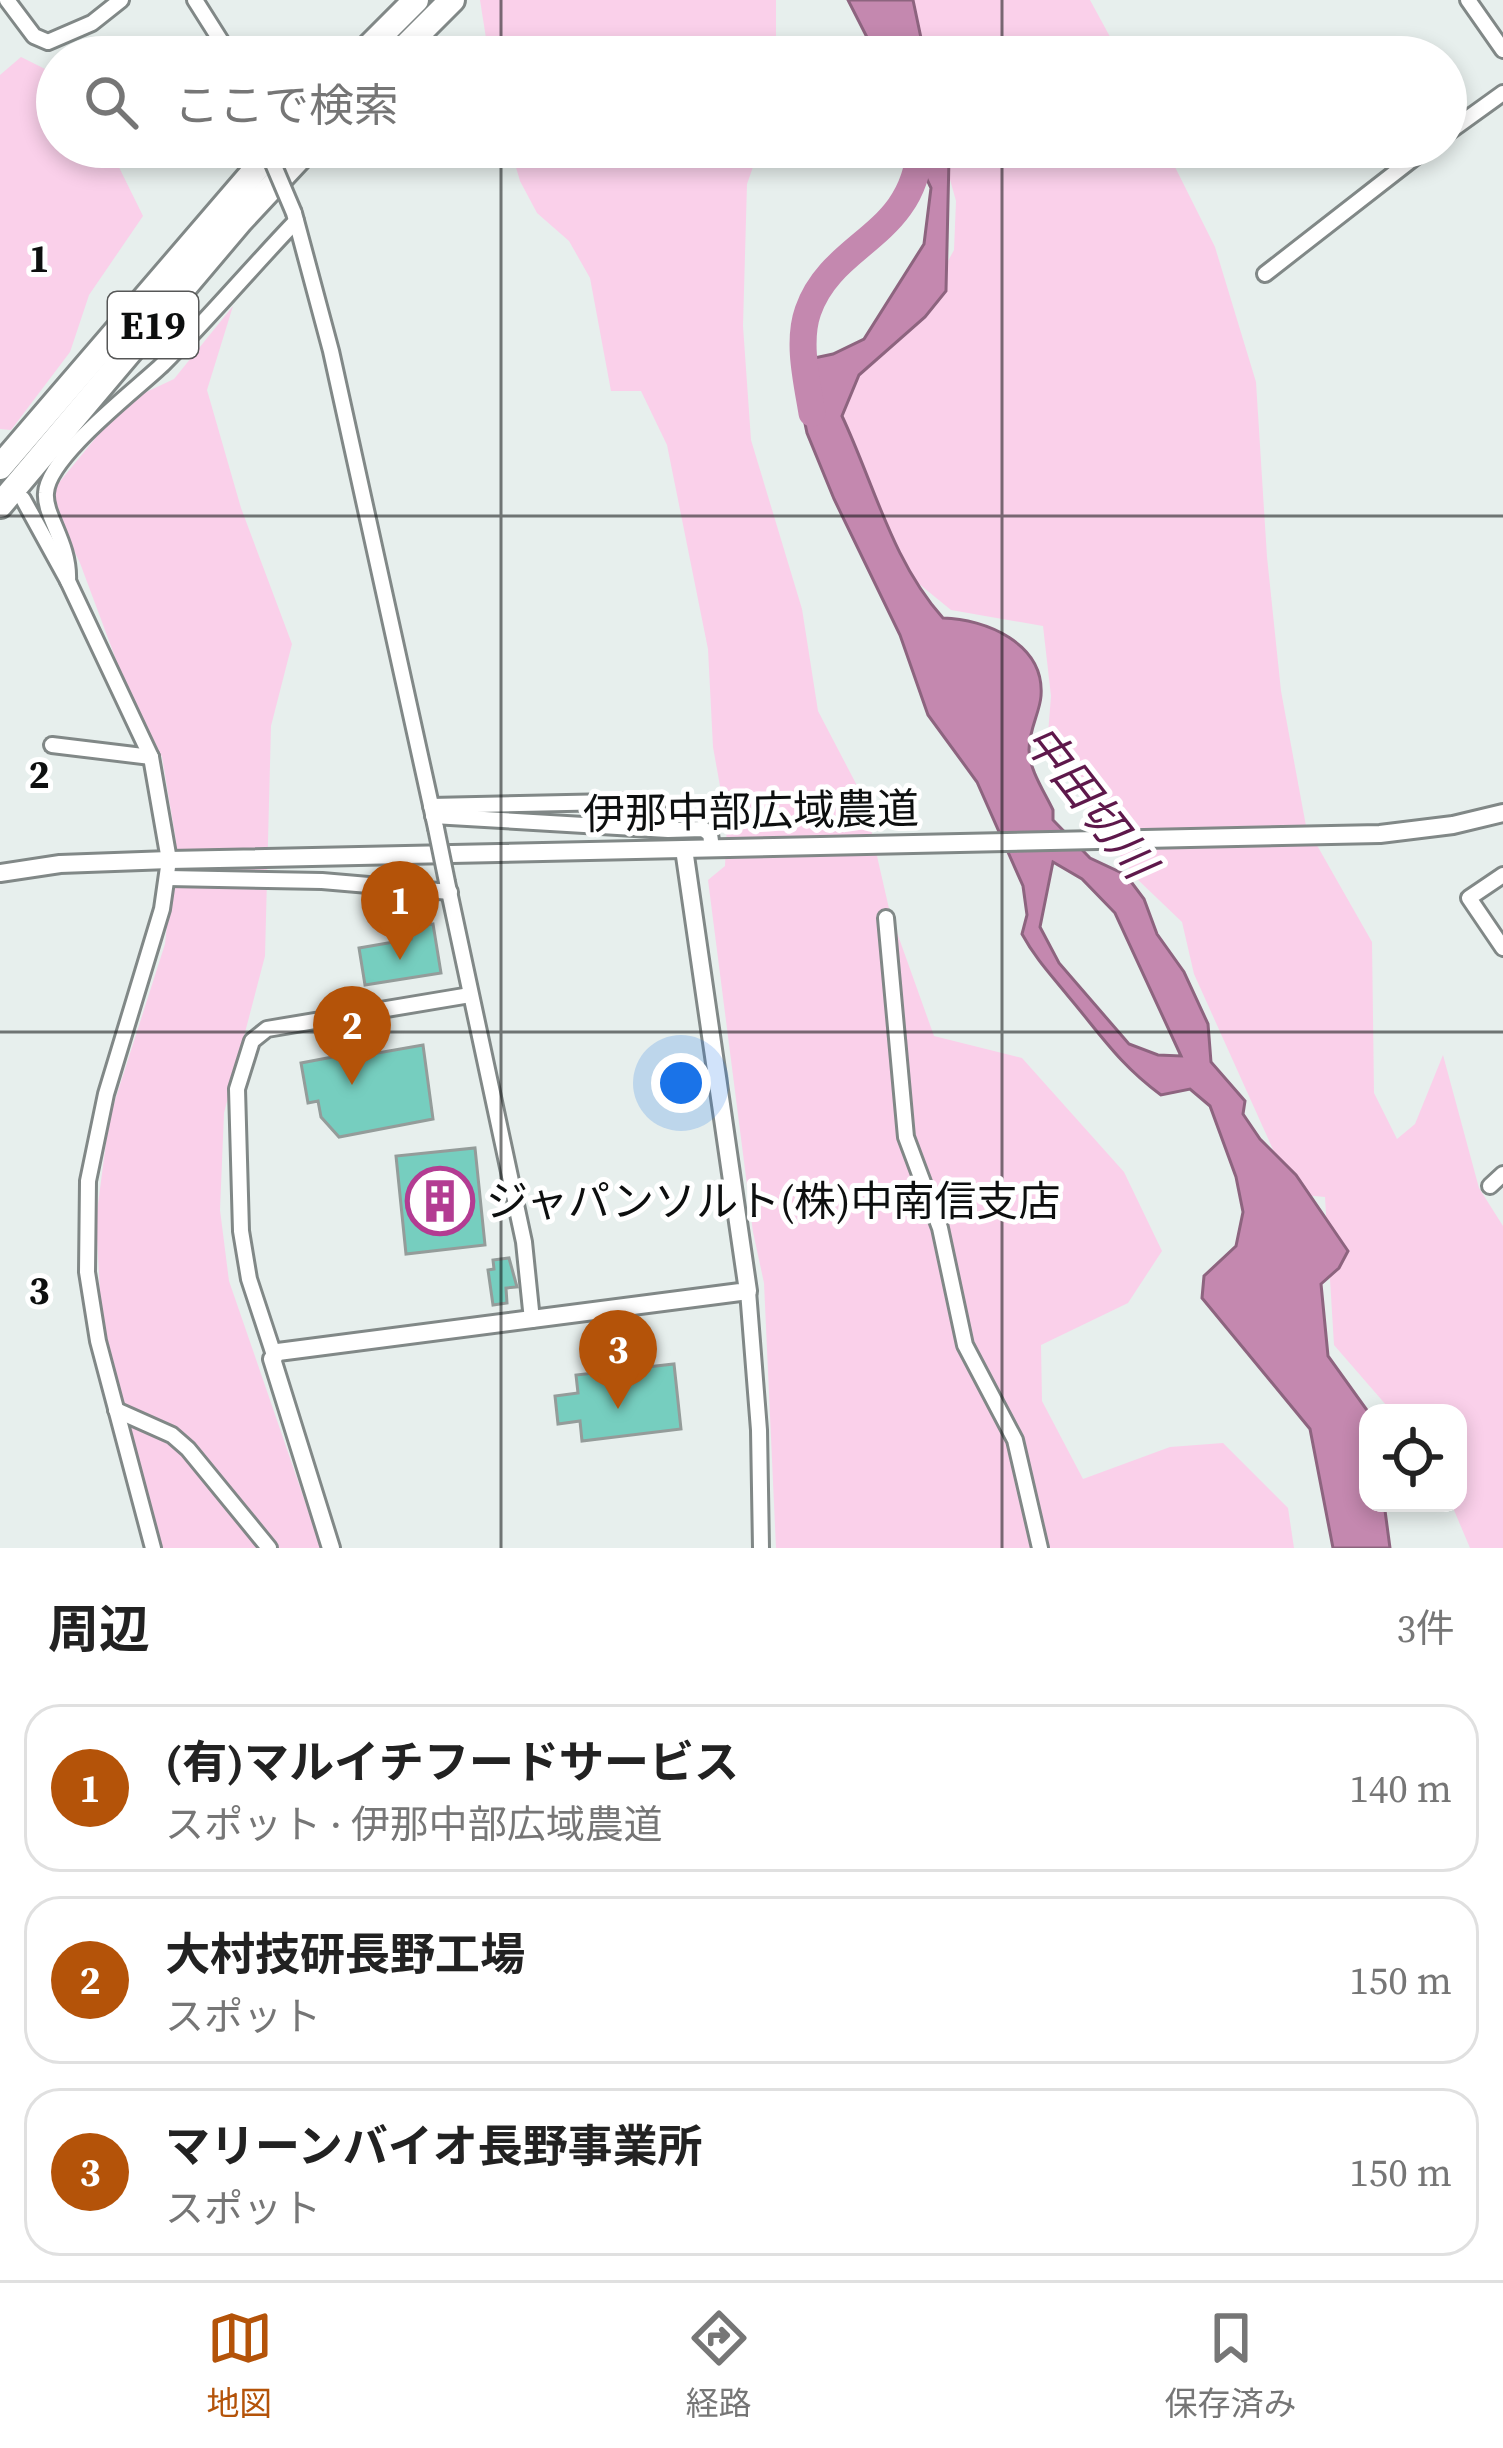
<!DOCTYPE html>
<html lang="ja">
<meta charset="utf-8">
<style>
:root{--surface:#fff;--page:#f2f2f2;--text:#222;--muted:#767676;--line:#e0e0e0;--accent:#b45309}
body{margin:0;font-family:"Source Serif 4","Noto Sans JP",serif;background:var(--page);color:var(--text)}
.controls{position:absolute;right:36px;bottom:36px;display:grid;overflow:hidden;border-radius:24px;box-shadow:0 6px 18px #0003}
.controls button{width:108px;height:108px;display:grid;place-items:center;padding:0;border:0;border-bottom:3px solid var(--line);background:var(--surface);color:var(--text);font:60px sans-serif}
.you{position:absolute;left:681px;top:1083px;width:42px;height:42px;margin:-30px;border:9px solid #fff;border-radius:50%;background:#1a73e8;box-shadow:0 0 0 18px #1a73e833}
.badge{display:grid;place-items:center;width:78px;height:78px;border-radius:50%;background:var(--accent);color:#fff;font-size:39px;font-weight:700}
.pin{position:absolute;translate:-50% -99px;filter:drop-shadow(0 3px 6px #0008)}
.pin::after{content:'';position:absolute;top:63px;width:42px;height:36px;background:inherit;clip-path:polygon(0 0,100% 0,50% 100%)}
.list{margin:0;padding:0;list-style:none}
h2{display:flex;justify-content:space-between;align-items:center;height:156px;margin:0;padding:0 48px;font-size:51px}
h2 small{font-size:39px;font-weight:400;color:var(--muted)}
.list li{display:grid;grid-template-columns:78px 1fr auto;gap:36px;align-items:center;box-sizing:border-box;height:168px;margin:0 24px 24px;padding:0 24px;border:3px solid var(--line);border-radius:36px}
.list b{display:block;font-size:45px;white-space:nowrap}
.list p{margin:0;font-size:39px;white-space:nowrap;color:var(--muted)}
.list em{font-size:39px;font-style:normal;color:var(--muted)}
.icon{flex:none;width:66px;height:66px;fill:none;stroke:currentColor;stroke-width:2;stroke-linecap:round;stroke-linejoin:round}
.map{position:relative;flex:none;width:1503px;height:1548px;overflow:hidden}
.search{position:absolute;background:var(--surface);box-shadow:0 6px 18px #0003;left:36px;right:36px;top:36px;height:132px;display:flex;align-items:center;gap:30px;box-sizing:border-box;padding:0 42px;border-radius:66px;color:var(--muted);font-size:45px}
.sheet{height:732px;background:var(--surface)}
nav{display:flex;justify-content:space-around;align-items:center;box-sizing:border-box;height:168px;border-top:3px solid var(--line);background:var(--surface);font-size:33px;color:var(--muted)}
nav a{display:grid;justify-items:center;gap:6px}
nav .on{color:var(--accent)}
.map>svg:first-child{display:block}
</style>
<div class="map">
<svg width="1503" height="1548" viewBox="0 0 1503 1548">
<rect width="100%" height="100%" fill="#e7efed"/>
<g fill="#fad0ea">
<path d="M 480,0 L 776,0 L 776,57 L 489,57 Z"/>
<path d="M 903,0 L 1090,0 L 1121,57 L 917,57 Z"/>
<path d="M 21,57 L 57,75 L 57,147 L 109,147 L 143,216 L 89,295 L 70,352 L 11,430 L 0,429 L 0,75 Z"/>
<path d="M 510,147 L 760,147 L 747,184 L 743,326 L 751,440 L 802,609 L 818,711 L 864,799 L 890,913 L 934,1036 L 1022,1058 L 1124,1172 L 1162,1251 L 1128,1303 L 1041,1345 L 1042,1401 L 1083,1479 L 1170,1447 L 1223,1443 L 1288,1508 L 1294,1548 L 776,1548 L 764,1283 L 753,1232 L 708,880 L 725,866 L 727,825 L 713,747 L 708,649 L 667,445 L 641,391 L 611,391 L 590,278 L 569,241 L 537,213 L 520,181 Z"/>
<path d="M 941,147 L 1165,147 L 1215,247 L 1256,382 L 1267,557 L 1281,691 L 1306,826 L 1372,942 L 1374,1093 L 1397,1139 L 1415,1124 L 1443,1055 L 1479,1188 L 1503,1226 L 1503,1548 L 1470,1548 L 1451,1503 L 1458,1503 L 1458,1413 L 1393,1413 L 1334,1345 L 1325,1197 L 1293,1194 L 1194,974 L 1182,922 L 1135,877 L 1052,756 L 1048,734 L 1051,696 L 1043,626 L 951,610 L 891,561 L 830,414 L 848,360 L 930,294 L 954,250 L 956,201 Z"/>
<path d="M 233,306 L 207,390 L 241,508 L 292,644 L 271,726 L 265,956 L 224,1113 L 220,1210 L 229,1281 L 321,1548 L 161,1548 L 130,1440 L 101,1310 L 96,1220 L 109,1119 L 165,944 L 176,841 L 162,757 L 121,673 L 80,563 L 48,496 L 125,402 L 174,379 Z"/>
</g>
<g fill="#c488af" stroke="#8d647f" stroke-width="3" fill-rule="evenodd">
<path d="M 848,0 L 913,0 L 925,57 L 877,57 Z"/>
<path d="M 912,147 L 944,147 L 949,158 L 946,291 L 925,317 L 859,375 L 842,416 C 874,484 892,561 943,618 C 985,619 1045,643 1041,696 C 1040,712 1029,729 1029,750 C 1029,769 1045,793 1053,810 L 1053,820 L 1090,858 L 1126,875 L 1144,899 L 1157,934 L 1184,972 L 1208,1024 L 1211,1062 L 1245,1101 L 1243,1114 L 1260,1139 L 1296,1175 L 1348,1251 L 1339,1268 L 1321,1284 L 1328,1356 L 1369,1413 L 1368,1503 L 1384,1503 L 1390,1548 L 1333,1548 L 1310,1429 L 1202,1298 L 1204,1276 L 1236,1246 L 1243,1212 L 1236,1177 L 1210,1106 L 1190,1089 L 1161,1095 C 1119,1064 1101,1035 1068,996 C 1051,975 1035,958 1022,934 L 1027,915 L 1023,886 L 977,782 L 928,715 L 900,635 L 834,499 L 807,433 L 799,395 L 814,358 L 833,354 L 864,339 L 924,244 L 931,188 ZM 1053,862 L 1082,879 L 1115,913 L 1181,1056 L 1158,1055 L 1129,1044 L 1059,963 L 1040,927 Z"/>
</g>
<g fill="none" stroke-linecap="round" stroke-linejoin="round">
<path stroke="#c488af" stroke-width="27" d="M 812,413 C 807,382 797,342 808,311 C 832,241 914,238 920,147"/>
</g>
<g fill="#76cebf" stroke="#949c9a" stroke-width="3">
<path d="M 433,924 L 441,973 L 365,985 L 359,948 L 411,939 L 409,928 Z"/>
<path d="M 370,1043 L 372,1054 L 423,1045 L 433,1119 L 339,1137 L 321,1117 L 318,1101 L 308,1103 L 301,1063 L 343,1055 L 342,1048 Z"/>
<path d="M 475,1148 L 485,1245 L 406,1254 L 396,1156 Z"/>
<path d="M 509,1258 L 517,1287 L 506,1288 L 507,1303 L 493,1305 L 488,1270 L 494,1269 L 493,1260 Z"/>
<path d="M 674,1364 L 681,1429 L 582,1441 L 580,1421 L 558,1424 L 555,1396 L 578,1393 L 576,1375 Z"/>
</g>
<g fill="none" stroke-linecap="round" stroke-linejoin="round">
<g stroke="#818887" stroke-width="20">
<g id="minor">
<path d="M 7,0 L 34,36 L 48,42 L 92,23 L 121,0"/>
<path d="M 195,0 L 231,57"/>
<path d="M 1468,0 L 1503,50"/>
<path d="M 1446,134 L 1503,93"/>
<path d="M 294,213 L 331,351 L 436,828"/>
<path d="M 1265,274 L 1428,147"/>
<path d="M 23,499 L 68,581 L 151,757 L 169,860 L 162,909 L 106,1094 L 88,1181 L 87,1272 L 98,1341 L 153,1548"/>
<path d="M 68,581 C 70,543 44,516 46,493 C 48,456 136,390 163,364 C 209,318 251,268 296,221"/>
<path d="M 52,745 L 151,757"/>
<path d="M 431,806 L 660,801"/>
<path d="M 433,816 L 668,830 L 703,829 L 710,834 L 712,848"/>
<path d="M 1503,875 L 1469,898 L 1503,948"/>
<path d="M 168,878 L 322,881 L 450,892"/>
<path d="M 447,882 L 524,1242 L 532,1320"/>
<path d="M 886,918 L 906,1137 L 940,1228 L 965,1345 L 1015,1440 L 1040,1548"/>
<path d="M 1490,1186 L 1503,1174"/>
<path d="M 748,1291 L 759,1430 L 761,1548"/>
<path d="M 274,1355 L 249,1279 L 241,1231 L 237,1089 L 252,1041 L 267,1029 L 470,995"/>
<path d="M 116,1410 L 172,1435 L 188,1449 L 269,1548"/>
</g>
</g>
<g stroke="#818887" stroke-width="22">
<g id="tertiary">
<path d="M 0,873 L 60,864 L 169,860 L 1380,834 L 1453,825 L 1503,813"/>
<path d="M 331,1548 L 272,1359 L 278,1352 L 748,1291 L 684,849"/>
</g>
</g>
<g stroke="#818887" stroke-width="30">
<g id="motorway">
<path d="M 359,57 L 416,0"/>
<path d="M 395,57 L 452,0"/>
<path d="M 0,467 L 275,147"/>
<path d="M 0,505 L 240,221 L 309,147"/>
</g>
</g>
<use href="#minor" stroke="#fff" stroke-width="14"/>
<use href="#tertiary" stroke="#fff" stroke-width="16"/>
<use href="#motorway" stroke="#fff" stroke-width="24"/>
<g stroke="#818887" stroke-width="20" stroke-linecap="butt">
<g id="minor-bridge">
<path d="M 266,147 L 294,213"/>
<path d="M 436,828 L 447,882"/>
</g>
</g>
<use href="#minor-bridge" stroke="#fff" stroke-width="14"/>
</g>
<path fill="none" stroke="#0d0f0f" stroke-width="3" stroke-opacity="0.55" d="M 501,0 L 501,57M 1002,0 L 1002,57M 501,147 L 501,1548M 1002,147 L 1002,1548M 0,516 L 1503,516M 0,1032 L 1503,1032"/>
<defs>
<g id="building-ring" transform="scale(3.45)"><circle r="9.5" fill="#fff" stroke="#b33c92" stroke-width="1.5"/><path d="M-4-6H4V6H1V3H-1V6H-4ZM-2.5-4.3h1.7v1.8h-1.7ZM.8-4.3h1.7v1.8H.8ZM-2.5-1h1.7V.8h-1.7ZM.8-1h1.7V.8H.8Z" fill="#b33c92"/></g>
</defs>
<g fill-rule="evenodd">
<use href="#building-ring" x="440" y="1201"/>
</g>
<g text-anchor="middle" stroke-width="10" stroke-linejoin="round" paint-order="stroke">
<rect fill="#fff" stroke="#565757" stroke-width="3" x="108" y="292" width="90" height="66" rx="9"/>
<g font-size="39" font-weight="bold" fill="#0d0f0f">
<text x="153" y="339">E19</text>
</g>
<g font-size="42" fill="#0d0f0f" stroke="#fff">
<text transform="translate(751 811) rotate(-1)" y="15">伊那中部広域農道</text>
</g>
<g font-size="42" fill="#0d0f0f" stroke="#fff" text-anchor="start">
<text x="486" y="1216">ジャパンソルト(株)中南信支店</text>
</g>
<g font-size="45" font-style="italic" fill="#5e184b" stroke="#fff">
<text transform="translate(1090 801) rotate(52)" y="16">中田切川</text>
</g>
</g>
<g font-size="39" text-anchor="middle" font-weight="bold" fill="#0d0f0f" stroke="#fff" stroke-width="10" stroke-linejoin="round" paint-order="stroke">
<text x="39" y="272">1</text>
<text x="39" y="788">2</text>
<text x="39" y="1304">3</text>
</g>
</svg>
<div class="controls">
<button><svg class="icon" aria-label="locate" viewBox="0 0 24 24"><circle cx="12" cy="12" r="6"/><path d="M12 2v4M12 18v4M2 12h4M18 12h4"/></svg></button>
</div>
<div class="you"></div>
<div class="pin badge" style="left:400px;top:960px">1</div>
<div class="pin badge" style="left:352px;top:1085px">2</div>
<div class="pin badge" style="left:618px;top:1409px">3</div>
<div class="search"><svg class="icon" aria-label="search" viewBox="0 0 24 24"><circle cx="10" cy="10" r="6"/><path d="M15 15l6 6"/></svg>ここで検索</div>
</div>
<section class="sheet">
<h2>周辺<small>3件</small></h2>
<ul class="list">
<li><span class="badge">1</span><div><b>(有)マルイチフードサービス</b><p>スポット · 伊那中部広域農道</p></div><em>140 m</em></li>
<li><span class="badge">2</span><div><b>大村技研長野工場</b><p>スポット</p></div><em>150 m</em></li>
<li><span class="badge">3</span><div><b>マリーンバイオ長野事業所</b><p>スポット</p></div><em>150 m</em></li>
</ul>
</section>
<nav>
<a class="on"><svg class="icon" aria-label="map" viewBox="0 0 24 24"><path d="M3 6l6-2 6 2 6-2v14l-6 2-6-2-6 2zM9 4v14M15 6v14"/></svg>地図</a>
<a><svg class="icon" aria-label="directions" viewBox="0 0 24 24"><path d="M12 3l9 9-9 9-9-9zM9 14v-3h6M13 9l2 2-2 2"/></svg>経路</a>
<a><svg class="icon" aria-label="saved" viewBox="0 0 24 24"><path d="M7 4h10v16l-5-4-5 4z"/></svg>保存済み</a>
</nav>
